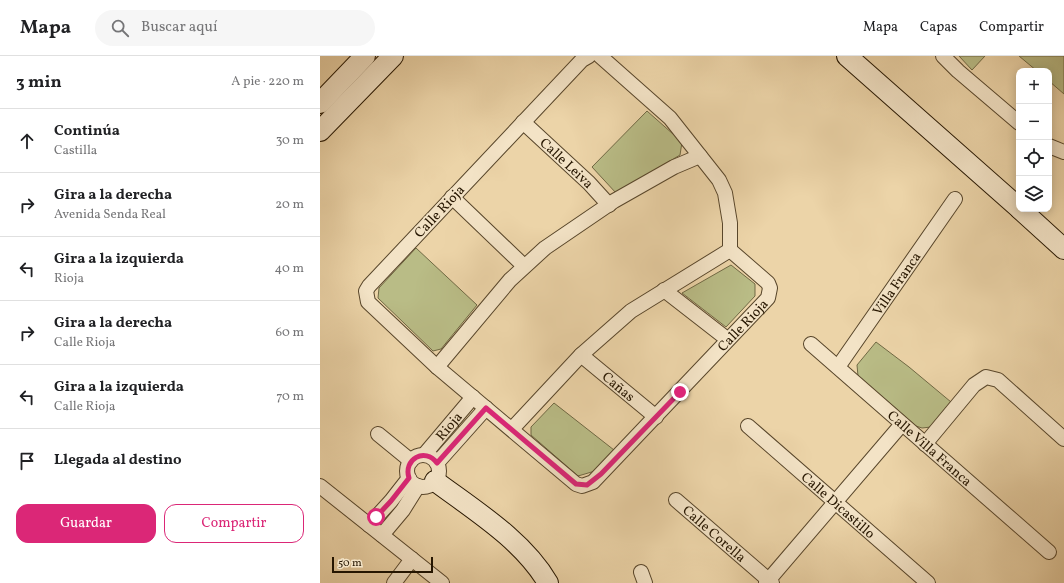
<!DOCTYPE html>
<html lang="es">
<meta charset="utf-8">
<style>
:root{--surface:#fff;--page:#f6f6f6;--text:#202124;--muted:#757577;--line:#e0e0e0;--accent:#db2777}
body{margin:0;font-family:Vollkorn,serif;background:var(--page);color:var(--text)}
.controls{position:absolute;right:12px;top:12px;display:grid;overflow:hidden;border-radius:8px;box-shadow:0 2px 10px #0003}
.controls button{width:36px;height:36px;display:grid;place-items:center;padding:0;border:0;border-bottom:1px solid var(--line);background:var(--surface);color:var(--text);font:20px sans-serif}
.scale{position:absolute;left:12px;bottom:10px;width:101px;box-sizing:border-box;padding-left:4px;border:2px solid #261601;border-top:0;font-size:11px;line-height:14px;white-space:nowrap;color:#261601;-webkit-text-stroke:3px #f3e3c6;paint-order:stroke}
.stop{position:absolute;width:12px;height:12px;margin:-9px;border:3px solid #db2777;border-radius:50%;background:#fff}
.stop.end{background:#db2777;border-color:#fff;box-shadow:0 1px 4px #0008}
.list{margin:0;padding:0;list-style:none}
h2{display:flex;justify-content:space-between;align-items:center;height:52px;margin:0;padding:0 16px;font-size:17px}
h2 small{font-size:13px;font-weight:400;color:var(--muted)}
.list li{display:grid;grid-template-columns:26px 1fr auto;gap:12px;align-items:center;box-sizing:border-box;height:64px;padding:0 16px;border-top:1px solid var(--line)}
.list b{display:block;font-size:15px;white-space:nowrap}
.list p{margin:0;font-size:13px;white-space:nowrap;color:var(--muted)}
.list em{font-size:13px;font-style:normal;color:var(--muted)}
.actions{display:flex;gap:8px;padding:12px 16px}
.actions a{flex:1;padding:9px 0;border:1px solid var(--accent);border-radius:12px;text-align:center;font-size:14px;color:var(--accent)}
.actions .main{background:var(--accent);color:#fff}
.icon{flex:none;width:22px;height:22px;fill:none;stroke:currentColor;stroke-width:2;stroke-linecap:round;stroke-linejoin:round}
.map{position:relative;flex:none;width:744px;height:527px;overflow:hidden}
header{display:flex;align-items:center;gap:24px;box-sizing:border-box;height:56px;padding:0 20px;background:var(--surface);border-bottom:1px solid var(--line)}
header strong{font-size:19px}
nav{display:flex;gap:22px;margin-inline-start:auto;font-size:14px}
.search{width:280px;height:36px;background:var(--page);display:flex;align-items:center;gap:10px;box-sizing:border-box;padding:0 14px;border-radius:22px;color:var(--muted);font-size:15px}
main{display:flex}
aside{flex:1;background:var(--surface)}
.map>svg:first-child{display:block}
</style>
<header>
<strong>Mapa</strong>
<div class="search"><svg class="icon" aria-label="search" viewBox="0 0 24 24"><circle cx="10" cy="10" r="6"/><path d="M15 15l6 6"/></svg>Buscar aquí</div>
<nav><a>Mapa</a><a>Capas</a><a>Compartir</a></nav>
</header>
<main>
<aside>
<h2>3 min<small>A pie · 220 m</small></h2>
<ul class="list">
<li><svg class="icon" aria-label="ahead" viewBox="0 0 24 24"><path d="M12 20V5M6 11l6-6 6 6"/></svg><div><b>Continúa</b><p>Castilla</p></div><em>30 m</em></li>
<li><svg class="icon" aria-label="right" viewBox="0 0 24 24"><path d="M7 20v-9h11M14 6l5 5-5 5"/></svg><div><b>Gira a la derecha</b><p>Avenida Senda Real</p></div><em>20 m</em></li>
<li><svg class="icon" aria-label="left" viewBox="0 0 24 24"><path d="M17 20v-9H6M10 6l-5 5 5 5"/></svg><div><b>Gira a la izquierda</b><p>Rioja</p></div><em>40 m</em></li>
<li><svg class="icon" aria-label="right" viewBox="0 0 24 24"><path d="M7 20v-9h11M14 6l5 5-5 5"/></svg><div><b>Gira a la derecha</b><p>Calle Rioja</p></div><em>60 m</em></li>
<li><svg class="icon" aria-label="left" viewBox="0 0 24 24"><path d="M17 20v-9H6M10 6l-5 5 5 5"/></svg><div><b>Gira a la izquierda</b><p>Calle Rioja</p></div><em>70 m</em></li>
<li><svg class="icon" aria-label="arrive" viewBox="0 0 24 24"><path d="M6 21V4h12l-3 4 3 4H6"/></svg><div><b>Llegada al destino</b></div></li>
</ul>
<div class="actions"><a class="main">Guardar</a><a>Compartir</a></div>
</aside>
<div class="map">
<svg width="744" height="527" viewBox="0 0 744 527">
<rect width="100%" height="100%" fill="#ecd4a8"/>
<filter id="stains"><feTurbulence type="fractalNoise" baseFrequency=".005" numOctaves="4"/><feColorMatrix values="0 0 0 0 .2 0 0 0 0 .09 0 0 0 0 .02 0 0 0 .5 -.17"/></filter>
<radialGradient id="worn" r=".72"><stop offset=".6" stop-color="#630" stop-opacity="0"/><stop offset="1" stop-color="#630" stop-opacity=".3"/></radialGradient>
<g fill="#b9bc86" stroke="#706944">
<path d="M 639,0 L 665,0 L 652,14 Z"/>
<path d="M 699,0 L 744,0 L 744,38 L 729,25 L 729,15 L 717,15 Z"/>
<path d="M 327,55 L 362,86 L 360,99 L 296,137 L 272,111 Z"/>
<path d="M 96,192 L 157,249 L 121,293 L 113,295 L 58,242 L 59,232 Z"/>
<path d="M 411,209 L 435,228 L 435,240 L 406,271 L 362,237 Z"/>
<path d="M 556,286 L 589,311 L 631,346 L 611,371 L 602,372 L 596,370 L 538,320 L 537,309 Z"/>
<path d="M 234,347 L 294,394 L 275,415 L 258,420 L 211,379 L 211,371 Z"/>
</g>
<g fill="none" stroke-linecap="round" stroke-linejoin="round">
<g stroke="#58462b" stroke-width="16">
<g id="street">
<path id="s1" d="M 269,0 L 262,4 L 49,230 L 46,235 L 48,246 L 117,311 L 256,428 L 262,430 L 273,426 L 448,242 L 450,232 L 448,227 L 410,194 L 410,167 L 405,137 L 399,124 L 350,62 L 280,0"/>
<path d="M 623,0 L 638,15 L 699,67"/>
<path id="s2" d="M 203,66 L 269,127 L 289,149"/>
<path d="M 729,90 L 744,96"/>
<path d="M 132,141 L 204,210"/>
<path d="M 344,234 L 407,283"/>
<path id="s3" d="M 491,288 L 729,496"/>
<path id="s4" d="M 261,299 L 336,361"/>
<path d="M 117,311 L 190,224 L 225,192 L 294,145 L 354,111 L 380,100"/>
<path id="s5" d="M 518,311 L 635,143"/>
<path id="s6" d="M 428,370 L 608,527"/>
<path d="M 192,373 L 261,299 L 311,255 L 410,194"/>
<path d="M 58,378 L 91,405"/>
<path d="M 605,388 L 654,329 L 666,321 L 678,324 L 744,383"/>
<path id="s7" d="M 104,399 L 153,341"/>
<circle cx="103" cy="415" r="16"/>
<path d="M 117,407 L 166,352"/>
<path d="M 0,430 L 122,527"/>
<path id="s8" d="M 356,444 L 452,527"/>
<path d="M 49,469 L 71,445 L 89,422"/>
<path d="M 62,479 L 83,454 L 98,430"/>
<path d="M 321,516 L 325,527"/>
<path d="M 74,527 L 92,503"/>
<path d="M 446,527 L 582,368"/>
</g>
</g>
<g stroke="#261601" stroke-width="22">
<g id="secondary">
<path d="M 527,0 L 699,152"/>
<path d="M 0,47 L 45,0"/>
<path d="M 0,75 L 73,0"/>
<path d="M 700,153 L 744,193"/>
<path d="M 115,425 C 154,454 203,484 228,527"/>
</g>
</g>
<use href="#street" stroke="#f3e3c6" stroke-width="14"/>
<use href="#secondary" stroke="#f3e3c6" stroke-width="20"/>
</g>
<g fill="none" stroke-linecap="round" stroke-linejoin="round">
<path stroke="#db2777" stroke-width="5" d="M 56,461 L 71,445 L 89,422 C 83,403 105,391 117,407 L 166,352 L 256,428 L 267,429 L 281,418 L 360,336"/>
</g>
<g text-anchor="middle" stroke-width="3.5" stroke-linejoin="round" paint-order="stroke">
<g font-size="14" fill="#261601" stroke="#f3e3c6">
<text dy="5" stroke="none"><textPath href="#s2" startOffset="60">Calle Leiva</textPath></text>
<text transform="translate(119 155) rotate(-47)" y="5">Calle Rioja</text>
<text dy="5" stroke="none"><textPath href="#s5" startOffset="102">Villa Franca</textPath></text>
<text dy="5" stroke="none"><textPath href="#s1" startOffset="847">Calle Rioja</textPath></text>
<text dy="5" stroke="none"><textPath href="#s4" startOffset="49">Cañas</textPath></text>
<text dy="5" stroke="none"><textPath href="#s7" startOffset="38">Rioja</textPath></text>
<text dy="5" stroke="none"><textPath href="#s3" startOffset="158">Calle Villa Franca</textPath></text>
<text dy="5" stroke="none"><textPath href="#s6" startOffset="120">Calle Dicastillo</textPath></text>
<text dy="5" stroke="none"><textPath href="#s8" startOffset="51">Calle Corella</textPath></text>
</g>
</g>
<rect width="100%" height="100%" filter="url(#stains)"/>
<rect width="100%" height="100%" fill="url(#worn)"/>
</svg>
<div class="controls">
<button>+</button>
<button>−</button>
<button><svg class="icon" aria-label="locate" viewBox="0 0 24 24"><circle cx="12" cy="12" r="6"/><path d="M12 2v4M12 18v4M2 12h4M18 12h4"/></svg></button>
<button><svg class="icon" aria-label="layers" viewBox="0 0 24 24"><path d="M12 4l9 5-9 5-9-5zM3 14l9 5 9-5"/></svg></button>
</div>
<div class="scale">50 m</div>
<div class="stop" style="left:56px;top:461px"></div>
<div class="stop end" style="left:360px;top:336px"></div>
</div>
</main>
